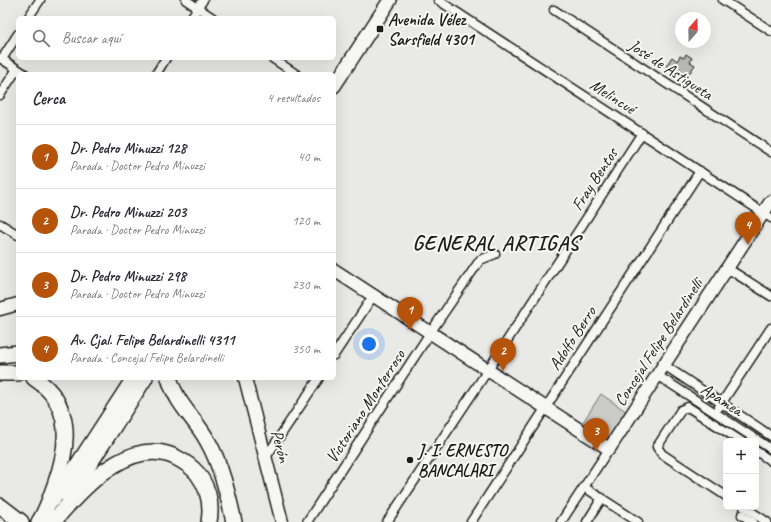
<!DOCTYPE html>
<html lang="es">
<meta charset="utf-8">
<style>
:root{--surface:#fff;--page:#f2f2f3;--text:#2b2b33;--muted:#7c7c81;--line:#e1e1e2;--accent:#b45309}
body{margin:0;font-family:Caveat,sans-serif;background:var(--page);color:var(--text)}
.controls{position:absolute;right:12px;bottom:12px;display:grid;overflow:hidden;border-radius:6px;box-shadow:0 4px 16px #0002}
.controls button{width:36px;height:36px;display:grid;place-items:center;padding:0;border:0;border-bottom:1px solid var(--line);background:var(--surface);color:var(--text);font:20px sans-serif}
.compass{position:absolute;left:675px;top:12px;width:36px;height:36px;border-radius:50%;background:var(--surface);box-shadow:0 4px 16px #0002;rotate:20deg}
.you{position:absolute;left:369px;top:344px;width:14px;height:14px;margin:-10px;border:3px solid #fff;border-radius:50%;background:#1a73e8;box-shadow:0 0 0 6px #1a73e833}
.badge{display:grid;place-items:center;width:26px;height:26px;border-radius:50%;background:var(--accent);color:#fff;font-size:13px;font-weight:700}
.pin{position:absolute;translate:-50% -33px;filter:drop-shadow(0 1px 2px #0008)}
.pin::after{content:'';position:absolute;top:21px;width:14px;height:12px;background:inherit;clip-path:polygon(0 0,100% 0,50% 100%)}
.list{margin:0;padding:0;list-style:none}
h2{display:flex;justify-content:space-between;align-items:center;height:52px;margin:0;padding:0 16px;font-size:17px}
h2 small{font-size:13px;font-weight:400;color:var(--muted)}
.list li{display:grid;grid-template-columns:26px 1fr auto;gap:12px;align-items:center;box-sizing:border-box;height:64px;padding:0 16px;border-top:1px solid var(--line)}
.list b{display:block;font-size:15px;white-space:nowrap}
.list p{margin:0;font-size:13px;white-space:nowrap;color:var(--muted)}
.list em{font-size:13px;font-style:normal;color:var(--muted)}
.icon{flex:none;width:22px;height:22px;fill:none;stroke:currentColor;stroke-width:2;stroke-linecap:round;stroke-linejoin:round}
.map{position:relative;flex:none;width:771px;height:522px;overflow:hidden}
.search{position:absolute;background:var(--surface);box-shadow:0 4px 16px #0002;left:16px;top:16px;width:320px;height:44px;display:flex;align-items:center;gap:10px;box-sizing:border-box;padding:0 14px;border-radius:6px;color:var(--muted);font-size:15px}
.panel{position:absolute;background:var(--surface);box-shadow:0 4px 16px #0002;left:16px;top:72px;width:320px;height:308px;border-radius:6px}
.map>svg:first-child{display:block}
</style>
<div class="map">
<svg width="771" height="522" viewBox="0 0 771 522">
<rect width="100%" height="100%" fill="#e9e9e5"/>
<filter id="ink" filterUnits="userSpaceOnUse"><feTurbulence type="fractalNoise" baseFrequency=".025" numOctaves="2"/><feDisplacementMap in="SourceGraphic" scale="8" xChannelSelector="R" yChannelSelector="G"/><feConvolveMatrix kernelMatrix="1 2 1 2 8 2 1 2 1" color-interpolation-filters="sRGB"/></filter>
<g filter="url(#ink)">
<path fill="#cbcbc7" stroke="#747472" d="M 601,394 L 627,412 L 613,435 L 606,437 L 583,422 Z"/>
<path fill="#b6b6b3" stroke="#1c1c1c" d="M 686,54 L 692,58 L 690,62 L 695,65 L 688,75 L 682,71 L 680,75 L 666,66 L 672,57 L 677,61 L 680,56 L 684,58 Z"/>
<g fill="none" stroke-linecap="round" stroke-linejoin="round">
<g stroke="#1c1c1c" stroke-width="11">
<g id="street">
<path d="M 186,0 L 213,18"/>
<path d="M 438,0 L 771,218"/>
<path d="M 723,0 L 771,31"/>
<path d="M 554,10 L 771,152"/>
<path d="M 28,18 L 40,0"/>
<path d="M 191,18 L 203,0"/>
<path d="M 0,58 L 25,74"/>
<path d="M 272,58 L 296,74"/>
<path d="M 2,59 L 18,34"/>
<path d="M 156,74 L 166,58"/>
<path d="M 0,95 L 17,69"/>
<path d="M 0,224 L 18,235"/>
<path d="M 727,268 L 771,296"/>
<path d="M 334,355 L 373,296"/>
<path d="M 664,365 L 771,436"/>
<path d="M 657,375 L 771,449"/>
<path d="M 719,407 L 771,328"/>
<path d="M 756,451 L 771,461"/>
<path d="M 266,457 L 319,378"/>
<path d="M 584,487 L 638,522"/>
<path d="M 726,496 L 662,454 L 657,447 L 681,410 L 688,407 L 741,441"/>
<path d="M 744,507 L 767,522"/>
<path d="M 742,515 L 753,522"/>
<path d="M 307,522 L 430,333 L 480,260 L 495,254"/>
<path d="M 387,522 L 488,370 L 642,133"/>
<path d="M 471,522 L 700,171"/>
<path d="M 561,522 L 609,449"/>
<path d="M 587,522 L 602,498"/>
</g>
</g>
<g stroke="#1c1c1c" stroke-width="15">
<g id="secondary">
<path d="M 334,270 L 609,449 L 771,201"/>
<path d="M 0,309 L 18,304"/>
<path d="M 245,378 L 282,522"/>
</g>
</g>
<g stroke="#1c1c1c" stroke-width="16">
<g id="primary">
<path d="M 334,86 L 390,0"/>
<path d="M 68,499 L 146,378"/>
<path d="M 53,501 L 133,378"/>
</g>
</g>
<g stroke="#1c1c1c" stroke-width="18">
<g id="highway">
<path d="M 0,355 L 18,353"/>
<path d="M 0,373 L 18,373"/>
<path d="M 34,378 C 74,404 69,446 55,485 C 50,498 47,510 39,522"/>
<path d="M 169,378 C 177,405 194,417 207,440 C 221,464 228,495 234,522"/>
<path d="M 0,506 L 21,522"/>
<path d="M 54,522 C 59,514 65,508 72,501 C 96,475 136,439 175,457 C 183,461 191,466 197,473 C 208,487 212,504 209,522"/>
</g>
</g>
<use href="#street" stroke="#f6f6f2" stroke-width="8"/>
<use href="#secondary" stroke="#f6f6f2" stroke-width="12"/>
<use href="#primary" stroke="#f6f6f2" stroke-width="13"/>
<use href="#highway" stroke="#f6f6f2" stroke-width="15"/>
</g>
</g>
<g fill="#1c1c1c" stroke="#f6f6f2" stroke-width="1.5">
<rect x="376" y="25" width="8" height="8" rx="2"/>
<circle cx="410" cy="460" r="4"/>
</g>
<g text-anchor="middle" stroke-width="4" stroke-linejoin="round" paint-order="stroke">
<g font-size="17" font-weight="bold" fill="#1c1c1c" stroke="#f6f6f2" text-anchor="start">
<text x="388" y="25">Avenida Vélez<tspan x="388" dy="20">Sarsfield 4301</tspan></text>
<text x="418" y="456">J. I. ERNESTO<tspan x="418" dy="20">BANCALARI</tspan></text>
</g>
<g font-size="17" fill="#1c1c1c" stroke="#f6f6f2">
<text transform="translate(671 69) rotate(33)" y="6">José de Astigueta</text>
<text transform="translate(613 96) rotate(33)" y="6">Melincué</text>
<text transform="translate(594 179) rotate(-57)" y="6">Fray Bentos</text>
<text transform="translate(572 338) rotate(-57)" y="6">Adolfo Berro</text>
<text transform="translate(658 342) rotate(-57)" y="6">Concejal Felipe Belardinelli</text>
<text transform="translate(722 399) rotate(33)" y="6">Apamea</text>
<text transform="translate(365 406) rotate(-57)" y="6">Victoriano Monterroso</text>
<text transform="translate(281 446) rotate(75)" y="6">Perón</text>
</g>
<g font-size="21" font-weight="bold" letter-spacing="1" fill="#1c1c1c" stroke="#f6f6f2">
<text x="496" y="250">GENERAL ARTIGAS</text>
</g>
</g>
</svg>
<div class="controls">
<button>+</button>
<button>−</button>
</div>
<svg class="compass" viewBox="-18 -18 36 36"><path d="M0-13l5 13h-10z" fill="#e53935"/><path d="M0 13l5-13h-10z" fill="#7c7c81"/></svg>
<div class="you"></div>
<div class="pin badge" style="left:410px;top:330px">1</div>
<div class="pin badge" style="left:503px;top:371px">2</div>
<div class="pin badge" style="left:596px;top:451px">3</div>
<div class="pin badge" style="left:748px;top:245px">4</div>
<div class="search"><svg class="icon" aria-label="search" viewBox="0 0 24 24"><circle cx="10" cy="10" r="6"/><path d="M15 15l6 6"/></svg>Buscar aquí</div>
<section class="panel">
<h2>Cerca<small>4 resultados</small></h2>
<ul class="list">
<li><span class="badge">1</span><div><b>Dr. Pedro Minuzzi 128</b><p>Parada · Doctor Pedro Minuzzi</p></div><em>40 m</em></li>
<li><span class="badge">2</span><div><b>Dr. Pedro Minuzzi 203</b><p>Parada · Doctor Pedro Minuzzi</p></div><em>120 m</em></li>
<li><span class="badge">3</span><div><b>Dr. Pedro Minuzzi 298</b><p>Parada · Doctor Pedro Minuzzi</p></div><em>230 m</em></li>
<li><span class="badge">4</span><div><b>Av. Cjal. Felipe Belardinelli 4311</b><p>Parada · Concejal Felipe Belardinelli</p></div><em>350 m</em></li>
</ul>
</section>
</div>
